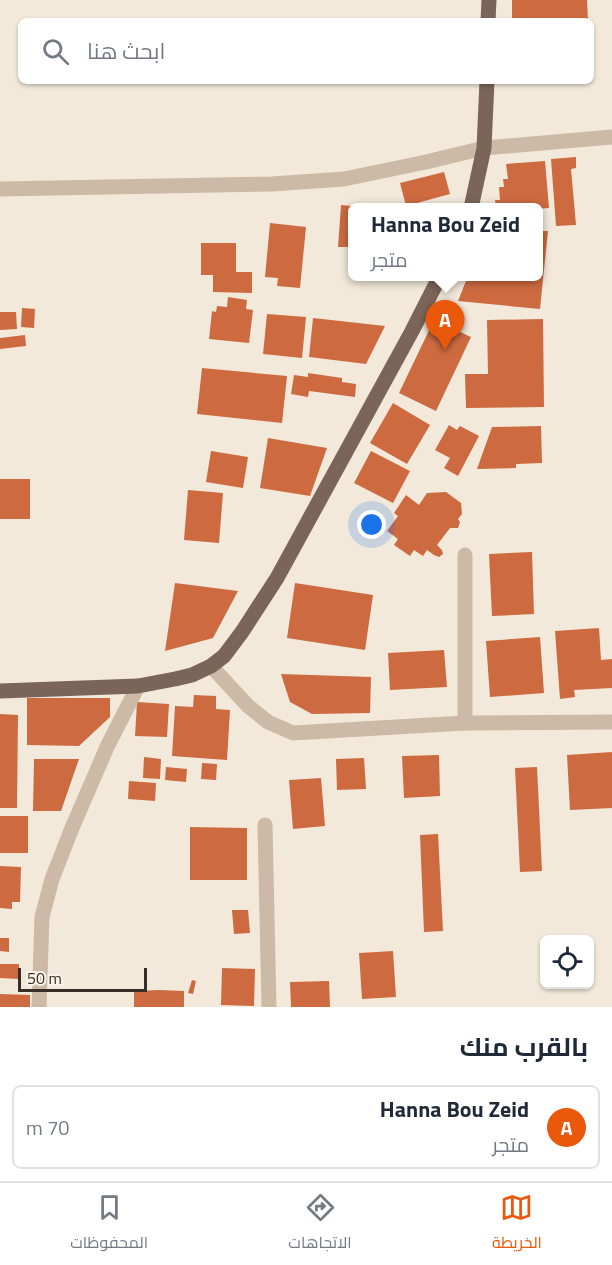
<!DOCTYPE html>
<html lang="ar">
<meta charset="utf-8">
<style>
:root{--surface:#fff;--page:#f6f6f7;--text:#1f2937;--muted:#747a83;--line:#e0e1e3;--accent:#ea580c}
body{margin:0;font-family:"Titillium Web",Cairo,sans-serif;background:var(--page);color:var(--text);direction:rtl}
.controls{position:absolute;right:18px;bottom:18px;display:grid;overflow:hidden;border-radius:9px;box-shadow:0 2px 4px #0004}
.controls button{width:54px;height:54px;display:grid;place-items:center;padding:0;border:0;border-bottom:2px solid var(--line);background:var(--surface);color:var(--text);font:30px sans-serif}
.scale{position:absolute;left:18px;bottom:15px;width:129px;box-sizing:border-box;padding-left:6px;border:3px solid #382d27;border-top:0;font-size:16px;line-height:21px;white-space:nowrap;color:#382d27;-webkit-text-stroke:4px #fbf3e8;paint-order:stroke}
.you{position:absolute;left:372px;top:525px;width:21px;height:21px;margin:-15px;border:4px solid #fff;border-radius:50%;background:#1a73e8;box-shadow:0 0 0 9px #1a73e833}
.badge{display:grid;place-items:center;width:39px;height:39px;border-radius:50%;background:var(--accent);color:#fff;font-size:20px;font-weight:700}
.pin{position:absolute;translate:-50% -50px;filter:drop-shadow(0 2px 3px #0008)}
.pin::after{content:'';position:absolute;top:32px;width:21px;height:18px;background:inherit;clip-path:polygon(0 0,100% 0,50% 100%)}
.popup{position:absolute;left:348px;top:203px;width:195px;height:78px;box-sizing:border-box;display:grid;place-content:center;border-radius:9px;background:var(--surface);filter:drop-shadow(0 2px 4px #0005);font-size:20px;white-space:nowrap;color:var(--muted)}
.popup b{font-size:22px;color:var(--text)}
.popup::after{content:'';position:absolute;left:50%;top:100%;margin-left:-12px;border:12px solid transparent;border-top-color:var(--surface)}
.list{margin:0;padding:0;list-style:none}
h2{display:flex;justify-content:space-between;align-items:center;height:78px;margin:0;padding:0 24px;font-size:26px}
h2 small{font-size:20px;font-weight:400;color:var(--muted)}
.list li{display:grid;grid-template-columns:39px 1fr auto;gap:18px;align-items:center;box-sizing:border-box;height:84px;margin:0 12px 12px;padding:0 12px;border:2px solid var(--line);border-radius:9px}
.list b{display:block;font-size:22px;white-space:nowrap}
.list p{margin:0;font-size:20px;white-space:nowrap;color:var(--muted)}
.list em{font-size:20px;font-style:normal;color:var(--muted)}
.icon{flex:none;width:33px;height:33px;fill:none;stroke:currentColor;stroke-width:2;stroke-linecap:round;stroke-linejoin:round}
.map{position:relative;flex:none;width:612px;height:1007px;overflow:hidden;direction:ltr}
.search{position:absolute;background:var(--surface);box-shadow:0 2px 4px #0004;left:18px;right:18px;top:18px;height:66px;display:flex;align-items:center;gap:15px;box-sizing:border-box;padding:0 21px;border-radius:9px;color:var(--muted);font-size:22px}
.sheet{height:174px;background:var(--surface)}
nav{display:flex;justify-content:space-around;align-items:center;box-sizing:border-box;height:84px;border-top:2px solid var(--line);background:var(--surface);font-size:16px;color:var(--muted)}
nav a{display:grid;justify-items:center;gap:3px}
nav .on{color:var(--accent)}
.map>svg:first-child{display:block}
</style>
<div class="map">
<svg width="612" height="1007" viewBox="0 0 612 1007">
<rect width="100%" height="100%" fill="#f3e9db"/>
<g fill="#cd6a40">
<path d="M 512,0 L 587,0 L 588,21 L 512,21 Z"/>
<path d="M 576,157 L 576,168 L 571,169 L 576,225 L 556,226 L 551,159 Z"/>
<path d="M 545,161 L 549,208 L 538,209 L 538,208 L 496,208 L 495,200 L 500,200 L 499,187 L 504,187 L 503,179 L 508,179 L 506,164 Z"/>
<path d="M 444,172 L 450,194 L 406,206 L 400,183 Z"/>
<path d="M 377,203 L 394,204 L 393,208 L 376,208 Z"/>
<path d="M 341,205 L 352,206 L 352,247 L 338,247 Z"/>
<path d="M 270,223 L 306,227 L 300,288 L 277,286 L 278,278 L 265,277 Z"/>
<path d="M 538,231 L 548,231 L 540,309 L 458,301 L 468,276 L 538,276 Z"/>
<path d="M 201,243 L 236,243 L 236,272 L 252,272 L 252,293 L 213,292 L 213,275 L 201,275 Z"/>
<path d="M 228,297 L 247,300 L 246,309 L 253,310 L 249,343 L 209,339 L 212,311 L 216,312 L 217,306 L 227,307 Z"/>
<path d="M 22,308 L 35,309 L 34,328 L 21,327 Z"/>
<path d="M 0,312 L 16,312 L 17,329 L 0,330 Z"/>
<path d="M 267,314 L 306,317 L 302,358 L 263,354 Z"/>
<path d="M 313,318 L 385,326 L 366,364 L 309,357 Z"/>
<path d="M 543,319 L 544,407 L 466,408 L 465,374 L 488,374 L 487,320 Z"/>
<path d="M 434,320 L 471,337 L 436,411 L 399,393 Z"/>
<path d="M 25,335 L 26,346 L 0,349 L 0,338 Z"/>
<path d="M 202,368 L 287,376 L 282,423 L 197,414 Z"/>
<path d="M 308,373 L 342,378 L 342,382 L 356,384 L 355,397 L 309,391 L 308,397 L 291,394 L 294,375 L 308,377 Z"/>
<path d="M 393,403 L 430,425 L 407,464 L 370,443 Z"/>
<path d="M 449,425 L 457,430 L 460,426 L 479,436 L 458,476 L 444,468 L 450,458 L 435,450 Z"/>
<path d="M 541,426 L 542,463 L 516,464 L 516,468 L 477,469 L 492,427 Z"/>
<path d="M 268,438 L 327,448 L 310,496 L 260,488 Z"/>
<path d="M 211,451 L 248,457 L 243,488 L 206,482 Z"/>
<path d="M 371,451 L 410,471 L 393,503 L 354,483 Z"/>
<rect x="0" y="479" width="30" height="40"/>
<path d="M 188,490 L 223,493 L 219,543 L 184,540 Z"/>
<path d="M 446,492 L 461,503 L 462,514 L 458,519 L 460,522 L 458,528 L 450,528 L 437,545 L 442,550 L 443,554 L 439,557 L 434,555 L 427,550 L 423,556 L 414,550 L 410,556 L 394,545 L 398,539 L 387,531 L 398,516 L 394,513 L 406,495 L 419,505 L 427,493 Z"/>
<path d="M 532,552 L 534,614 L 492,616 L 489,554 Z"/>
<path d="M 175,583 L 238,591 L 213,638 L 165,651 Z"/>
<path d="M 295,583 L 373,595 L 365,650 L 287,638 Z"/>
<path d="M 599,628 L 601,660 L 612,659 L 612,688 L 574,690 L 575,697 L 560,699 L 555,631 Z"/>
<path d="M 540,637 L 544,693 L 490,697 L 486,641 Z"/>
<path d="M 444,650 L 447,687 L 390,690 L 388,653 Z"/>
<path d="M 281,674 L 371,677 L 370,713 L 312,714 L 290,702 Z"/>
<path d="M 194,695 L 216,696 L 216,709 L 230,710 L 227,760 L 172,756 L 175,706 L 193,707 Z"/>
<path d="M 27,698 L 110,698 L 110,717 L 79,746 L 27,745 Z"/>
<path d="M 137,702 L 169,704 L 167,737 L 135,736 Z"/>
<path d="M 0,714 L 18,715 L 17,808 L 0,808 Z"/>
<path d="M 612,752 L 612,808 L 570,810 L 567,755 Z"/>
<path d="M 439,755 L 440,796 L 404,798 L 402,756 Z"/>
<path d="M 144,757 L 161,759 L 160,779 L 143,778 Z"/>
<path d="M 364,758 L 366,789 L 337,790 L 336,759 Z"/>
<path d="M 34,759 L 79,759 L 61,811 L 33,811 Z"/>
<path d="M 202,763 L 217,764 L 216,780 L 201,779 Z"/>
<path d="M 166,767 L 187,769 L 186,782 L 165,780 Z"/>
<path d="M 537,767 L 542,871 L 520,872 L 515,768 Z"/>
<path d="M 321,778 L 325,826 L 293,829 L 289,780 Z"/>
<path d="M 129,781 L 156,783 L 155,801 L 128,799 Z"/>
<rect x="0" y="816" width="28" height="37"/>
<path d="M 190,827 L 247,828 L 247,880 L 190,880 Z"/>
<path d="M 438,834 L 443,931 L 424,932 L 420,835 Z"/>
<path d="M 0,866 L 21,867 L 20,902 L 12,902 L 12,909 L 0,908 Z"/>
<path d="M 232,910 L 248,910 L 250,933 L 234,934 Z"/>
<path d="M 0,938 L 9,938 L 9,952 L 0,951 Z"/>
<path d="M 393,951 L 396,997 L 362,999 L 359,953 Z"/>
<path d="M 0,964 L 19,964 L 19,979 L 0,978 Z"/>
<path d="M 222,968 L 255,969 L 254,1006 L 221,1005 Z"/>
<path d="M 192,980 L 196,981 L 193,994 L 188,993 Z"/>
<path d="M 329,981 L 330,1007 L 291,1007 L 290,982 Z"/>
<path d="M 159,990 L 184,991 L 184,1007 L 134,1007 L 134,991 Z"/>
<path d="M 0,994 L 30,995 L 30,1007 L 0,1007 Z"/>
</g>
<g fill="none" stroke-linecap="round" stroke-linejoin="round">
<g stroke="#ccbaa6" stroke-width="15">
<path d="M 0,189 L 272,184 L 344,179 L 426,162 L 484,148 L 612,137"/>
<path d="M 211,666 L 248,706 L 268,722 L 293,733 L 465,723 L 612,722"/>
<path d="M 465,723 L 465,555"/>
<path d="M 265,825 L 269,1007"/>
<path d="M 39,1007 L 42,917 L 52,879 L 72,828 L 107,747 L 138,686"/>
</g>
<g stroke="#7b6558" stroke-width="15">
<path d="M 488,21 L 489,0"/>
<path d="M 471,208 L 484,148 L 487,81"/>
<path d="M 0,691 L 138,686 L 175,679 L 192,675 L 211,666 L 224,656 L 242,632 L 277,578 L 412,331 L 440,276"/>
</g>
</g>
</svg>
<div class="controls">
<button><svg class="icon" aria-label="locate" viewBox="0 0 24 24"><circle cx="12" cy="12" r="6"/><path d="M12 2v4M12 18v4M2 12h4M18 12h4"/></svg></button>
</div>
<div class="scale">50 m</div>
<div class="you"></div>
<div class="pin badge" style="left:445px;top:350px">A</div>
<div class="popup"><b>Hanna Bou Zeid</b>متجر</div>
<div class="search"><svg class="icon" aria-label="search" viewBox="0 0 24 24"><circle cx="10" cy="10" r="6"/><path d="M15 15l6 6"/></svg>ابحث هنا</div>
</div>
<section class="sheet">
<h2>بالقرب منك<small></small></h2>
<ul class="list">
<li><span class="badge">A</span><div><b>Hanna Bou Zeid</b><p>متجر</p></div><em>70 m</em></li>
</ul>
</section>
<nav>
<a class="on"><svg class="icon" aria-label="map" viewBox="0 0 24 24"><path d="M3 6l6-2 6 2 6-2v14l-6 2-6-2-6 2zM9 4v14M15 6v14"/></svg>الخريطة</a>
<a><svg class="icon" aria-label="directions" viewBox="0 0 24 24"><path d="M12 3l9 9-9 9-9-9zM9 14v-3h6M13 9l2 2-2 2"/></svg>الاتجاهات</a>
<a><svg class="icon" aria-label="saved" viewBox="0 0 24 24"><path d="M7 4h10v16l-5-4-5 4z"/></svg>المحفوظات</a>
</nav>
